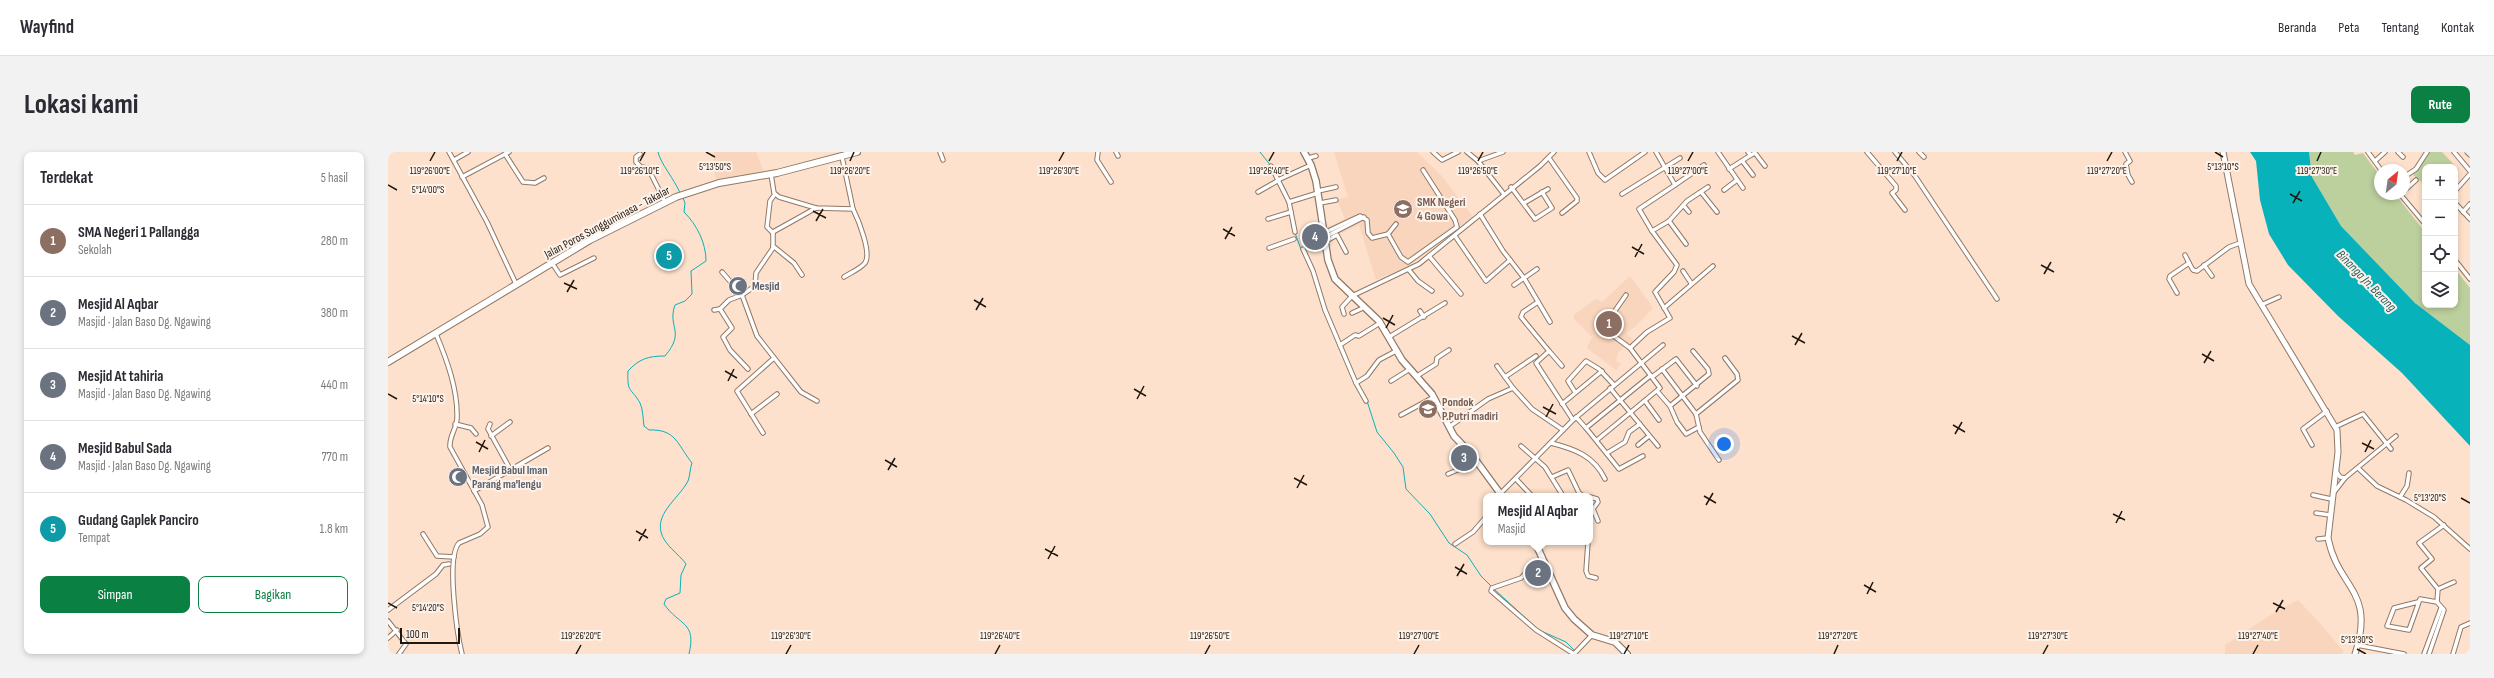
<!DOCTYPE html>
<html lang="id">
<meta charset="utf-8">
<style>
:root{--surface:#fff;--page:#f2f2f3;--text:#2b2b33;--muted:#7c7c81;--line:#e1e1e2;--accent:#0b8043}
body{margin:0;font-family:"Sofia Sans Condensed",sans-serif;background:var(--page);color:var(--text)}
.controls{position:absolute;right:12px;top:12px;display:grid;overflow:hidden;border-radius:8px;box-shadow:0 2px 6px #0003}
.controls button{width:36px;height:36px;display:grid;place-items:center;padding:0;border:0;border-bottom:1px solid var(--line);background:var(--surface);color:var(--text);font:20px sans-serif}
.compass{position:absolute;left:1986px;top:12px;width:36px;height:36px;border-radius:50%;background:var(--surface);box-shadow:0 2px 6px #0003;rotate:29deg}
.scale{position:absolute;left:12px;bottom:10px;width:60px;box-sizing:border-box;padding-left:4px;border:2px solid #20170f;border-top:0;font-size:11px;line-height:14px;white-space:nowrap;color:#20170f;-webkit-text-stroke:3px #fdf2e9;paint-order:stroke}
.you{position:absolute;left:1336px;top:292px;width:14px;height:14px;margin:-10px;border:3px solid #fff;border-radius:50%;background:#1a73e8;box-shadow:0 0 0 6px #1a73e833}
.badge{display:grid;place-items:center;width:26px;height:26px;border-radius:50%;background:var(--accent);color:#fff;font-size:13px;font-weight:700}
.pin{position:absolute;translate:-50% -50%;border:2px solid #fff;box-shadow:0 1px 4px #0006}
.popup{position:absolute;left:1095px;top:341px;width:110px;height:52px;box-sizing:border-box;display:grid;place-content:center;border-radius:8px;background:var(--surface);filter:drop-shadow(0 1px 3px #0005);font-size:13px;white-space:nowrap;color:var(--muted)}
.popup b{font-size:15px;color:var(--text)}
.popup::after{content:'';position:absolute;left:50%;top:100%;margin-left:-8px;border:8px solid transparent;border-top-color:var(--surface)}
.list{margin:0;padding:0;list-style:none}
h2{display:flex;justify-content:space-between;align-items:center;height:52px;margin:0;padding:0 16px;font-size:17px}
h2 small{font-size:13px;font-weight:400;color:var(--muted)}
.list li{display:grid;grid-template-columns:26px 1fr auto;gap:12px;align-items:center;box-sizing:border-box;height:72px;padding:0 16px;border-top:1px solid var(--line)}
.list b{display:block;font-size:15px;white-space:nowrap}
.list p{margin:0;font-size:13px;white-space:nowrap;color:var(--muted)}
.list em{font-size:13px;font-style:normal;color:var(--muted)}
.actions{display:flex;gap:8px;padding:12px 16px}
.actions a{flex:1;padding:9px 0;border:1px solid var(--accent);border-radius:8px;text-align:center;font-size:14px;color:var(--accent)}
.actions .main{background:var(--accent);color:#fff}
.icon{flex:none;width:22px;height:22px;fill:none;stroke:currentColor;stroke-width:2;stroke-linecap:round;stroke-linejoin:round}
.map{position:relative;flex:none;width:2082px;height:502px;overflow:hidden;border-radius:8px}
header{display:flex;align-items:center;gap:24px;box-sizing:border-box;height:56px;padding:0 20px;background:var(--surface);border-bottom:1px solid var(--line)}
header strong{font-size:19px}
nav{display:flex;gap:22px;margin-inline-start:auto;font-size:14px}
.intro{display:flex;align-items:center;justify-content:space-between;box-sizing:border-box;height:96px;padding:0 24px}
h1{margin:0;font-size:28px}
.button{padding:10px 18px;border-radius:8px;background:var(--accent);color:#fff;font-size:14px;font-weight:700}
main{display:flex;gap:24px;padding:0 24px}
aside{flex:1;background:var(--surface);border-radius:8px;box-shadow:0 2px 6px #0003}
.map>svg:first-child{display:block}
</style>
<header>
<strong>Wayfind</strong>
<nav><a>Beranda</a><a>Peta</a><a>Tentang</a><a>Kontak</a></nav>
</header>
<div class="intro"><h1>Lokasi kami</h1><a class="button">Rute</a></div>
<main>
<aside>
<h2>Terdekat<small>5 hasil</small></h2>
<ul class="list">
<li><span class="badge" style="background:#8d6e63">1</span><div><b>SMA Negeri 1 Pallangga</b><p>Sekolah</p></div><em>280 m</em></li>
<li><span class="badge" style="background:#6b7280">2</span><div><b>Mesjid Al Aqbar</b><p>Masjid · Jalan Baso Dg. Ngawing</p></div><em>380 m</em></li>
<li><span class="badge" style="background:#6b7280">3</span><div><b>Mesjid At tahiria</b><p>Masjid · Jalan Baso Dg. Ngawing</p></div><em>440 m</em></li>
<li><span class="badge" style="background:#6b7280">4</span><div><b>Mesjid Babul Sada</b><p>Masjid · Jalan Baso Dg. Ngawing</p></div><em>770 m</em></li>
<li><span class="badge" style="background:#0f9aa8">5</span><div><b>Gudang Gaplek Panciro</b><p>Tempat</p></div><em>1.8 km</em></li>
</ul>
<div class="actions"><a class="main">Simpan</a><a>Bagikan</a></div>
</aside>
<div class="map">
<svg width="2082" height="502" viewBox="0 0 2082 502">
<rect width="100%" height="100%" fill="#fde1cc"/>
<g fill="#f8d5bc">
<path d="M 326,0 L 368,0 L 376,20 L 327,27 Z"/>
<path d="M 946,0 L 1029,0 L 1053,23 L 1085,65 L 1021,114 L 988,128 L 971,73 L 939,88 L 937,77 L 957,67 L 949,48 L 960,45 Z"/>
<path d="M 1242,124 L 1265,156 L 1248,174 L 1241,179 L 1239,182 L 1246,190 L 1238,197 L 1236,195 L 1230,201 L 1228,209 L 1233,212 L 1228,218 L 1199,196 L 1204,185 L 1186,167 L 1186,163 L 1208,147 L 1214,150 Z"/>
<path d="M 1910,448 L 1938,478 L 1955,499 L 1954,502 L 1837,502 L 1837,493 L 1884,462 Z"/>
</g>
<g fill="#bcd09d">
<path d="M 1921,0 L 1965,0 L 1967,3 L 1975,1 L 1992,24 L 1992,42 L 2007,42 L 2037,80 L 2037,153 L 2067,153 L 2067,117 L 2082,136 L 2082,193 L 2027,151 L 1953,74 L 1924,25 Z"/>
<path d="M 2040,0 L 2054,0 L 2071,18 L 2067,21 L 2067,15 L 2037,15 L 2037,33 L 2024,22 Z"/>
</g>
<path fill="#08b2ba" d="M 1862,0 L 1921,0 L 1924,25 L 1953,74 L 2027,151 L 2082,193 L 2082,294 L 2014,221 L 1950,164 L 1900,113 L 1881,82 L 1872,48 L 1868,9 Z"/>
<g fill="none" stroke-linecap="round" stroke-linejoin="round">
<g stroke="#08b2ba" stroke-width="1">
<path d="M 270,0 C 272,11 287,28 292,41"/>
<path d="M 872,0 L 883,14"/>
<path d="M 895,33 L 899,41"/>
<path d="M 295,46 L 297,51 L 296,60 C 309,73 318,91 318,109 L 303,119 L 304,142 L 297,149 L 287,153 C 279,176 298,179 277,204 C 260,204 251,207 240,219 C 239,242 243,235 252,251 C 255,257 255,267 256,274 L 261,278 C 288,277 289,292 304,311 C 302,316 302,324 300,329 C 292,345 268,360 273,380 C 276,393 291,402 298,412 L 293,423 L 292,441 L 278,447 L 276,452 C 291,474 309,469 301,502"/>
<path d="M 907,81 L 914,100"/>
<path d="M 954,193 L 961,210"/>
<path d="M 966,222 L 969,228"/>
<path d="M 970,231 L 975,241"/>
<path d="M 979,249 L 989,280 L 1006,301 L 1015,315 L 1018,337 L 1042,362 L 1061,391 L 1079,403 L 1093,424 L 1103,434"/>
<path d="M 1106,437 L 1143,471"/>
<path d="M 1153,479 L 1178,490 L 1190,502"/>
</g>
<g stroke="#917866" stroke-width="5.5">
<g id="minor">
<path d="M 61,0 L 99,70 L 128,132"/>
<path d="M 552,0 L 555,8"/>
<path d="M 710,0 L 709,8 L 723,30"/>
<path d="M 728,0 L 730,4"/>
<path d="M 1045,0 L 1054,8 L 1070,0"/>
<path d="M 1079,0 L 1090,9 L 1115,41"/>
<path d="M 1201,0 L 1210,21 L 1217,28 L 1257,0"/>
<path d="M 1268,0 L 1287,33 L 1251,57 L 1264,79 L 1281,69 L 1299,49 L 1320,35"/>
<path d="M 1330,0 L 1355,36"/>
<path d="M 1479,0 L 1508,34 L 1508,38 L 1504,41 L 1517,58"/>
<path d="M 1507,0 L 1527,24 L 1609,147"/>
<path d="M 1531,0 L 1536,5"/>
<path d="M 1737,0 L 1742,9 L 1738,12 L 1740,23 L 1744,30"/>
<path d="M 1980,0 L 1993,18"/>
<path d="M 2010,0 L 2015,5"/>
<path d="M 2066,0 L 2082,19"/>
<path d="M 2079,0 L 2082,3"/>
<path d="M 117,2 L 135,30 L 147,31 L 156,26"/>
<path d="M 252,2 L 248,5 L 248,10 L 253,15 L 260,16 L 277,50"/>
<path d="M 1363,3 L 1367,1 L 1377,14"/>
<path d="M 454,5 L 465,57"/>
<path d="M 920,6 L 928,4"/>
<path d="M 1161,6 L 1189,46 L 1189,49 L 1174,61"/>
<path d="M 66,8 L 80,0"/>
<path d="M 1090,9 L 1115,0"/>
<path d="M 1987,9 L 1997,0"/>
<path d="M 1355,10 L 1365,23"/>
<path d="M 883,14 L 901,50 L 930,41"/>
<path d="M 1341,17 L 1363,3 L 1360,0"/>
<path d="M 383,22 L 386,41 L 391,45 L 428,56 L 465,57 C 470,67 484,101 477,111 C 472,117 462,121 456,125"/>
<path d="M 74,25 L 121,0"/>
<path d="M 2016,25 L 2028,17 L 2039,0"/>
<path d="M 892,27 L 923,13"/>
<path d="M 1287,33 L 1316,13"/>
<path d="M 1123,35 L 1147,67 L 1164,56 L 1154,40"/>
<path d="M 1336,38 L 1349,28"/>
<path d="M 930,39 L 948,35"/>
<path d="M 2016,39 L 2028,28"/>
<path d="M 2067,39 L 2082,22"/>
<path d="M 870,40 L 891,28"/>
<path d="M 1313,40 L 1329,60"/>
<path d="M 1234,42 L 1292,6"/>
<path d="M 2012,42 L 2037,72"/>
<path d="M 901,50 L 907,80"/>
<path d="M 932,51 L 948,48"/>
<path d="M 1136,51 L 1160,37"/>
<path d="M 2067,51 L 2082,67"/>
<path d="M 1296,54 L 1301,60"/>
<path d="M 428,56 L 385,80 L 385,96 L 368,121 L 367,134 L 354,143 L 369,184 L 413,240 L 429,249"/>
<path d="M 2075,60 L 2082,52"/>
<path d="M 1092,62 L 1115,99 L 1136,126 L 1162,170"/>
<path d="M 880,67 L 903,60"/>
<path d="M 1281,69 L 1298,92"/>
<path d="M 385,81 L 379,75 L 382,49 L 387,42"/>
<path d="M 936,81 L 972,64 L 979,68 L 980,81 L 984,86 L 1000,82 L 1008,72"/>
<path d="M 1000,82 L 1013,105 L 1020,110 L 1069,75 L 1067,68 L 1035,18"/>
<path d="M 1067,84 L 1098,129 L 1122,108"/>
<path d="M 937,85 L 976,65"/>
<path d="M 938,89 L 949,83 L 958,100"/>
<path d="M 385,94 L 406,111 L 414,123"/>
<path d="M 881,96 L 906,87"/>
<path d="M 915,97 L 925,119 L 937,158 L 968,231 L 979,224 L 991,208 L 1008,199"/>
<path d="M 1797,103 L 1801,111"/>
<path d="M 1041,104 L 1073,142"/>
<path d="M 2067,108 L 2082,127"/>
<path d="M 164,111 L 172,123 L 206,106"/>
<path d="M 1816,113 L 1824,124"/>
<path d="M 1021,118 L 1030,129 L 1044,139"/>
<path d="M 1295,119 L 1303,131"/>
<path d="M 334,120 L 354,143 L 341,148 L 332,157 L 344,176 L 335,185 L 342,198 L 360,217"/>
<path d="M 1126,133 L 1149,117"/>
<path d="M 1789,141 L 1781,127 L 1782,124 L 1801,111 L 1805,118 L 1809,119 L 1841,95 L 1852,91"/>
<path d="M 1150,150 L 1135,160 L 1133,165 L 1161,199"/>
<path d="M 1873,153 L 1891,145"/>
<path d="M 1276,156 L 1325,114"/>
<path d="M 326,158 L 332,157"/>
<path d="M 1032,159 L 1036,165"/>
<path d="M 964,161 L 977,155"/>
<path d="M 956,162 L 954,155 L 964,144 L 1031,112 L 1152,14 L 1166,0"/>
<path d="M 48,182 C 59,208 70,238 69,266 C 69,276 61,284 62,295 L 94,353 L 100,375 L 92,382 L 71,391 C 58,405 69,482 74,502"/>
<path d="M 1001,185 L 1057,151"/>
<path d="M 952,193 L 967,183 L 971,184 L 992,171"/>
<path d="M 1242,196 L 1259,180 L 1282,166 L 1267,140 L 1286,120 L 1289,113 L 1264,79"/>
<path d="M 1109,214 L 1125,236"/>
<path d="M 1174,214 L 1161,199 L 1148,211 L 1185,268"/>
<path d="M 1274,217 L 1308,262 L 1350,228 L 1349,222 L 1337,206"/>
<path d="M 1029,224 L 1048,212 L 1049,206 L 1061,198"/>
<path d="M 1117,225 L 1148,204"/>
<path d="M 1264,225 L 1288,207 L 1309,234"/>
<path d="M 1003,229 L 1022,217"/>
<path d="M 968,231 L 978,249"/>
<path d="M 1222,236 L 1270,294"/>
<path d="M 1269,239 L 1282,254 L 1321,222 L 1320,217 L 1305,199"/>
<path d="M 1187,240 L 1180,229 L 1198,209 L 1211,217 L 1226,233"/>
<path d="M 1257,249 L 1271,268"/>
<path d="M 1174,252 L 1214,219"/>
<path d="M 1282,254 L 1289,270 L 1298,282 L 1311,275"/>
<path d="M 363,262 L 389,242"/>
<path d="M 1308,262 L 1312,280 L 1331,308"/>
<path d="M 1013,263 L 1046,245"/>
<path d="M 1188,265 L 1198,276 L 1262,224"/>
<path d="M 67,272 L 83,276 L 88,282"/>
<path d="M 102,272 L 100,277 L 122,317"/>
<path d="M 1061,275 L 1100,247 L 1125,236 L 1144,257 L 1175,278"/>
<path d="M 1947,275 L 1975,262 L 2003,297"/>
<path d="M 1198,276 L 1231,317 L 1255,304"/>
<path d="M 375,281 L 349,239 L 386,206"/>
<path d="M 103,284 L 122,270"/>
<path d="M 1209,288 L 1272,236 L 1242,196 L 1215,176 L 1238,143"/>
<path d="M 1163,291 C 1187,297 1206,304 1217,327"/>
<path d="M 1250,293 L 1261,284"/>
<path d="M 1924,293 L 1915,277 L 1939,259"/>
<path d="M 1133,294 L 1157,315 L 1175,344"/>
<path d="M 1219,301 L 1237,290 L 1241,280 L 1252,272"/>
<path d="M 1970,316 L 1989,334 L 2018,348 L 2046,365 L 2082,397"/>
<path d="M 1948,319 L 1952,325 L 1957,326"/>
<path d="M 1060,322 L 1074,316 L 1086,305"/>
<path d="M 1164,325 L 1180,318 L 1191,341 L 1195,344"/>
<path d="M 1128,327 L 1144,344"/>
<path d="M 86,339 L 160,296"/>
<path d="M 1947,339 L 1957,326 L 2008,284"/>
<path d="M 1112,342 L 1185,268 L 1275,193"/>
<path d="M 1925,343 L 1943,347"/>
<path d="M 1202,345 L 1209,347 L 1210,350 L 1205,357 L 1210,369"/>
<path d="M 2012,345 L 2019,334 L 2021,321"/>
<path d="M 1928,361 L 1942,363"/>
<path d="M 35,382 L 49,404 L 66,405"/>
<path d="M 1930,387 L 1940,386"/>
<path d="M 1200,390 L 1198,419 L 1200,424 L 1208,426"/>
<path d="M 1067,392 L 1085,380 L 1098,365"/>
<path d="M 1156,411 L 1142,417 L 1133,426 L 1104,436 L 1103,439 L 1148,478 L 1186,502"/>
<path d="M 2050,437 L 2066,430"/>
<path d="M 2030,450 L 2006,456 L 1999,474 L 2021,478 L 2032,447 L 2049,450 L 2056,458 L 2041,502"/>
<path d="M 2049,450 L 2050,437 L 2033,416 L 2044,407 L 2031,391 L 2056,373"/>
<path d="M 0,458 L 48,422 L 55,413 L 61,412"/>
<path d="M 0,469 L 18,492 L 11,502"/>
<path d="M 0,486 L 9,478"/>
<path d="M 1969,493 L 2016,502"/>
<path d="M 1186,502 L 1204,483"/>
<path d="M 2036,502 L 2053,456"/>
<path d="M 2065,502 L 2073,475 L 2082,471"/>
</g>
</g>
<g stroke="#917866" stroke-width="7">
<path id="secondary" d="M 1835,0 L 1861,132 L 1949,278 L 1950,300 L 1940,386 C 1950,437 1988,438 1967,502"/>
</g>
<g stroke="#917866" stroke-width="8">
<g id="primary">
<path d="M 916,0 L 923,13 L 928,29 L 940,108 L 947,127 L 991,169 L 1014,208 L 1044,242 L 1066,284 L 1084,303 L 1114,344"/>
<path d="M 1147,390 L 1177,456 L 1186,467 L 1204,483 L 1227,490 L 1239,502"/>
</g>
</g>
<g stroke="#917866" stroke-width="8">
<path id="trunk" d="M 0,210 L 202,88 L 288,45 L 331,31 L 389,21 L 469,0"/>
</g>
<use href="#minor" stroke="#fff" stroke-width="3.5"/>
<use href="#secondary" stroke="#fff" stroke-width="5"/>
<use href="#primary" stroke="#fff" stroke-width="5.5"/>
<use href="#trunk" stroke="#fff" stroke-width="6"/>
</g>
<path fill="none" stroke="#20170f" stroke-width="1.5" d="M 318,0 L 327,5M 1827,0 L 1835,5M 42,9 L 47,0M 252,9 L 257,0M 462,9 L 466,0M 671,9 L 676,0M 881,9 L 886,0M 1090,9 L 1095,0M 1300,9 L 1305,0M 1509,9 L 1514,0M 1719,9 L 1724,0M 1929,9 L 1933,0M 0,33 L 9,38M 1902,42 L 1914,49M 1905,51 L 1912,39M 425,59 L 438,66M 428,69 L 435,57M 835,77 L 847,84M 837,87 L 844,75M 1244,95 L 1256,102M 1247,105 L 1254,92M 1653,113 L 1666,120M 1656,122 L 1663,110M 176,131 L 189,137M 179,140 L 186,128M 586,148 L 598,155M 588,158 L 595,146M 995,166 L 1007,173M 998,176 L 1005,163M 1404,184 L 1417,191M 1407,193 L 1414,181M 1814,202 L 1826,209M 1816,211 L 1823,199M 337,219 L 349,226M 340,229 L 346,217M 746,237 L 758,244M 0,242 L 9,247M 749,247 L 756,234M 1155,255 L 1168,262M 1158,265 L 1165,252M 1565,273 L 1577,280M 1567,282 L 1574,270M 88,290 L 100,297M 1974,291 L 1986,297M 91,300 L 97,288M 1977,300 L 1983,288M 497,308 L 509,315M 500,318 L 507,306M 906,326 L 919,333M 909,336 L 916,323M 1316,344 L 1328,351M 2073,346 L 2082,351M 1318,353 L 1325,341M 1725,362 L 1737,368M 1728,371 L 1734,359M 248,379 L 260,386M 251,389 L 258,377M 657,397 L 670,404M 660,407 L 667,394M 1067,415 L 1079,422M 1069,424 L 1076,412M 1476,433 L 1488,440M 1479,442 L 1485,430M 0,451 L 9,456M 1885,451 L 1897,457M 1888,460 L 1895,448M 1969,497 L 1978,502M 188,502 L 193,493M 398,502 L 403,493M 607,502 L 612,493M 817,502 L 822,493M 1026,502 L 1031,493M 1236,502 L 1241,493M 1446,502 L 1450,493M 1655,502 L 1660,493M 1865,502 L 1870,493"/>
<defs>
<g id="school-disc" transform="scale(1)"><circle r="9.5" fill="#8d6e63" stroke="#fdf2e9"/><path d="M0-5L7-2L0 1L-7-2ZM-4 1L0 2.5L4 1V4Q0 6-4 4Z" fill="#fff"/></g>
<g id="mosque-disc" transform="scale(1)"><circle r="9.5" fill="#6b7280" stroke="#fdf2e9"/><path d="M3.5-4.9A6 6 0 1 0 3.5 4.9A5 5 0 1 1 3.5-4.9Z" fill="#fff"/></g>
</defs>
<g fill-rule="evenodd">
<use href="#school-disc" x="1015" y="57"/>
<use href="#mosque-disc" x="350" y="134"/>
<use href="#school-disc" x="1040" y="257"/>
<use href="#mosque-disc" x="70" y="325"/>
</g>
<g text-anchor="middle" stroke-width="4" stroke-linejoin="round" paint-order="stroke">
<g font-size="12" font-weight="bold" fill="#785e54" stroke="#fdf2e9" text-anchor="start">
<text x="1029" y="54">SMK Negeri<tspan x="1029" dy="14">4 Gowa</tspan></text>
<text x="1054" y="254">Pondok<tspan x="1054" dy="14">P.Putri madiri</tspan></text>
</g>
<g font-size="12" fill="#20170f" stroke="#fdf2e9">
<text transform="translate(219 70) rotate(-28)" y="4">Jalan Poros Sungguminasa - Takalar</text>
</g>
<g font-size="12" font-weight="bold" fill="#5b616d" stroke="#fdf2e9" text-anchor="start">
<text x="364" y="138">Mesjid</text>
<text x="84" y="322">Mesjid Babul Iman<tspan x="84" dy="14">Parang ma'lengu</tspan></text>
</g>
<g font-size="13" font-style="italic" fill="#255e61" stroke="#fdf2e9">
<text transform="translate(1979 128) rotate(46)" y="5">Binanga Jn. Berang</text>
</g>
</g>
<g font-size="10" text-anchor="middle" fill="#20170f" stroke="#fdf2e9" stroke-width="4" stroke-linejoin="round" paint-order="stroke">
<text x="327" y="18">5°13'50"S</text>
<text x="1835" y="18">5°13'10"S</text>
<text x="42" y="22">119°26'00"E</text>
<text x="252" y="22">119°26'10"E</text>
<text x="462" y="22">119°26'20"E</text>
<text x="671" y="22">119°26'30"E</text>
<text x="881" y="22">119°26'40"E</text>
<text x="1090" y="22">119°26'50"E</text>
<text x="1300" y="22">119°27'00"E</text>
<text x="1509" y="22">119°27'10"E</text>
<text x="1719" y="22">119°27'20"E</text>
<text x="1929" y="22">119°27'30"E</text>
<text x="40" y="41">5°14'00"S</text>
<text x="40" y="250">5°14'10"S</text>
<text x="2042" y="349">5°13'20"S</text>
<text x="40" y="459">5°14'20"S</text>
<text x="193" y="487">119°26'20"E</text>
<text x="403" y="487">119°26'30"E</text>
<text x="612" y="487">119°26'40"E</text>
<text x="822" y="487">119°26'50"E</text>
<text x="1031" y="487">119°27'00"E</text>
<text x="1241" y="487">119°27'10"E</text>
<text x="1450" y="487">119°27'20"E</text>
<text x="1660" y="487">119°27'30"E</text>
<text x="1870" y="487">119°27'40"E</text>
<text x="1969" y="491">5°13'30"S</text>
</g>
</svg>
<div class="controls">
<button>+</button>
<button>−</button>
<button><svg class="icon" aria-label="locate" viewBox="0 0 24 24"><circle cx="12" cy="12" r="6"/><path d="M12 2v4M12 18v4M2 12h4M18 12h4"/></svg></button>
<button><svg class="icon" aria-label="layers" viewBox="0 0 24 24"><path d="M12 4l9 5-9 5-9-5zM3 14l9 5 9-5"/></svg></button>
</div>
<svg class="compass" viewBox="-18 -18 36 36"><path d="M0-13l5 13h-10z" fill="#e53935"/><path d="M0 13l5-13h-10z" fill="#7c7c81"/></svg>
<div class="scale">100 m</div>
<div class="you"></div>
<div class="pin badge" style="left:1221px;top:172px;background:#8d6e63">1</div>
<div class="pin badge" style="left:1150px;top:421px;background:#6b7280">2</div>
<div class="popup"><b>Mesjid Al Aqbar</b>Masjid</div>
<div class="pin badge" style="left:1076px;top:306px;background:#6b7280">3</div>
<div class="pin badge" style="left:927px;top:85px;background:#6b7280">4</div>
<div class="pin badge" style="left:281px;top:104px;background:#0f9aa8">5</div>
</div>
</main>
